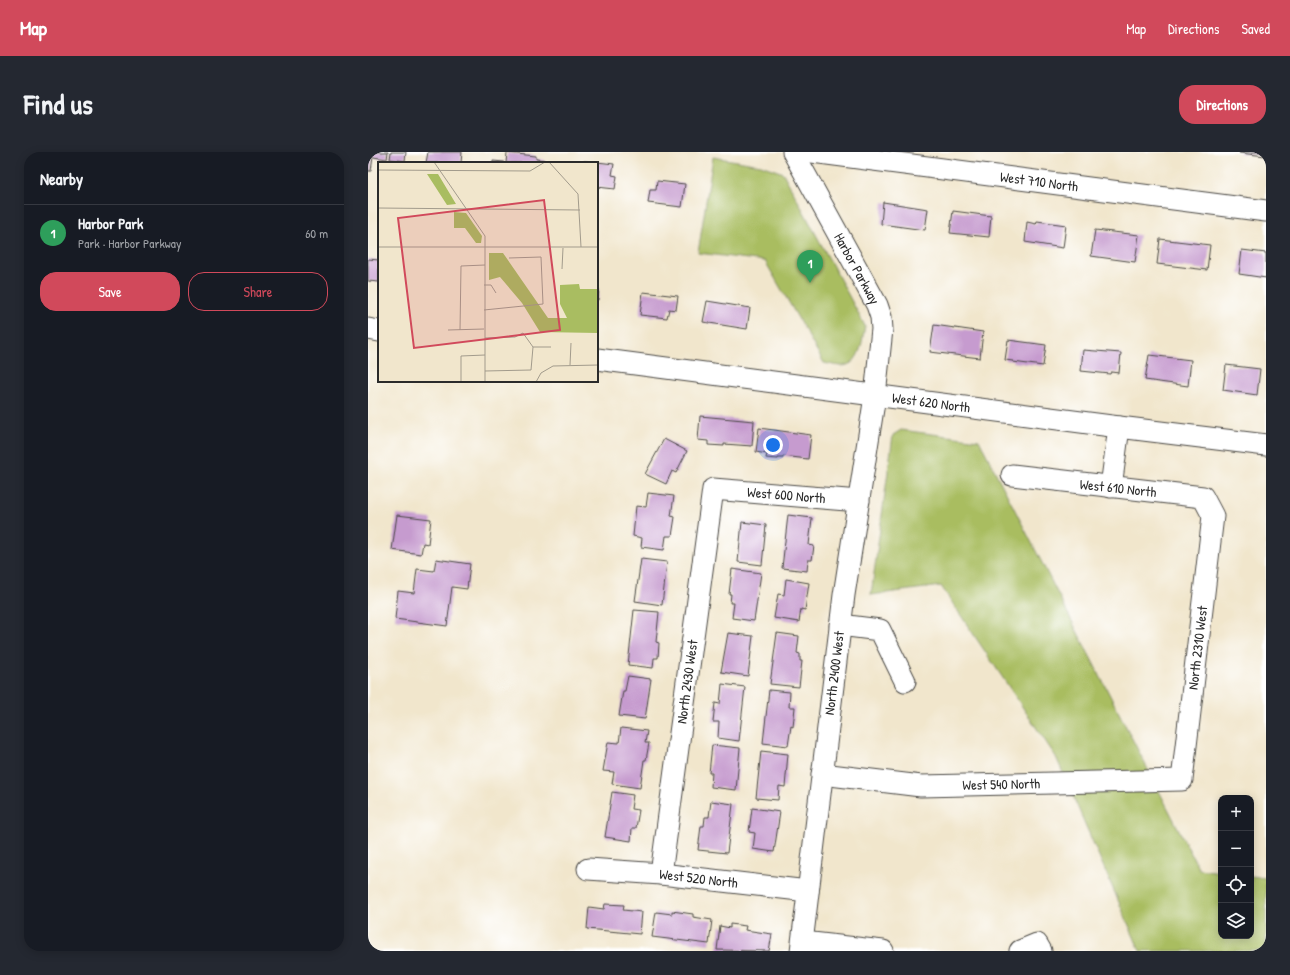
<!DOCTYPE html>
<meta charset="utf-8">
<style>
:root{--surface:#171b24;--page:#242831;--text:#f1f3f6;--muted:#9ea1a6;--line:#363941;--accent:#d1495b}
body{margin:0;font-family:"Patrick Hand",sans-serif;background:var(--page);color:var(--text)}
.controls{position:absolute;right:12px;bottom:12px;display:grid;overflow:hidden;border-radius:8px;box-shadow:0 2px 10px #0003}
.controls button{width:36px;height:36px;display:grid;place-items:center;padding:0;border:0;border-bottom:1px solid var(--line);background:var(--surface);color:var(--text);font:20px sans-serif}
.you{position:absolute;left:405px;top:293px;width:14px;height:14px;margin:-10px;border:3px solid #fff;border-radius:50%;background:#1a73e8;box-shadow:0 0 0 6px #1a73e833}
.badge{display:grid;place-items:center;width:26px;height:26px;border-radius:50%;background:var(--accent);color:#fff;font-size:13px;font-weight:700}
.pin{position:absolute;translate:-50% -33px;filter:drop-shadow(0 1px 2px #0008)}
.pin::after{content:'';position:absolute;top:21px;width:14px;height:12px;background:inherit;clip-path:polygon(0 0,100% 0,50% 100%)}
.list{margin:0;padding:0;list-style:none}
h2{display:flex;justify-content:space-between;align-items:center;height:52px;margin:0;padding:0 16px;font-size:17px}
h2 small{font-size:13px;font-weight:400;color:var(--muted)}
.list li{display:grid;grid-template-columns:26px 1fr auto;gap:12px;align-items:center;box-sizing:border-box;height:56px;padding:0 16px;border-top:1px solid var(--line)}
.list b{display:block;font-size:15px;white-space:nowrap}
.list p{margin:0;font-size:13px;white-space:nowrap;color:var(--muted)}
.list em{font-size:13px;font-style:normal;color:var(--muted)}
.actions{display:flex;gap:8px;padding:12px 16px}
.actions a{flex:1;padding:9px 0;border:1px solid var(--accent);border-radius:16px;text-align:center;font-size:14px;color:var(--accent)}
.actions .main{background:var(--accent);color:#fff}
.icon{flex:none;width:22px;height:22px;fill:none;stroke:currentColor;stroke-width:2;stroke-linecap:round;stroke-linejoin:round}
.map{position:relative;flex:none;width:898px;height:799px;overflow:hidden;border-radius:16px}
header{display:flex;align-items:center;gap:24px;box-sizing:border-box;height:56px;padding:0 20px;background:var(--accent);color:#fff}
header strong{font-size:19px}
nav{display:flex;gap:22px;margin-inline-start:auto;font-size:14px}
.intro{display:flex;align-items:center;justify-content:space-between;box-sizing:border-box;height:96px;padding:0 24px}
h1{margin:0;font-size:28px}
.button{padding:10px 18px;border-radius:16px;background:var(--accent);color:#fff;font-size:14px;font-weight:700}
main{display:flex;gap:24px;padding:0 24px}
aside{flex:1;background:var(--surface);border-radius:16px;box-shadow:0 2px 10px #0003}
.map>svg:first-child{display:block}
</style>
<header>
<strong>Map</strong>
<nav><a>Map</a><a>Directions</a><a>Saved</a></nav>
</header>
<div class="intro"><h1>Find us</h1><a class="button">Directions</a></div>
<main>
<aside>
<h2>Nearby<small></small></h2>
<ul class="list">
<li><span class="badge" style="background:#2e9e5b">1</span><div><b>Harbor Park</b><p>Park · Harbor Parkway</p></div><em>60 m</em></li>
</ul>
<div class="actions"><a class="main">Save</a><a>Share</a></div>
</aside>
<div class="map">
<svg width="898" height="799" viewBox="0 0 898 799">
<rect width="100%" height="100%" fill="#fff"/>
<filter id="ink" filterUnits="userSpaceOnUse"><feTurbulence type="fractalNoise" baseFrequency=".025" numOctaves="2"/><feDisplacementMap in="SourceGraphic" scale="8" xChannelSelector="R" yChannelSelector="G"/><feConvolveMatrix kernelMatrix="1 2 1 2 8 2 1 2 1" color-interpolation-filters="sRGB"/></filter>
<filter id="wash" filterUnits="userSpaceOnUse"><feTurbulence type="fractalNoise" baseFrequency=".012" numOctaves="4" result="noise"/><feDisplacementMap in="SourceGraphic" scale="16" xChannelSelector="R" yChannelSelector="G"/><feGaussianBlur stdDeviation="0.9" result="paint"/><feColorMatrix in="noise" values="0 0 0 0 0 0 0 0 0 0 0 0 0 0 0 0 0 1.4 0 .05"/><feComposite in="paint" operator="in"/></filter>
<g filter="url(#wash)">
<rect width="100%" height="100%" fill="#f1e6cc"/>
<g fill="#a9bd61" stroke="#6a7446">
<path d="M 345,5 L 393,13 L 415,21 L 497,174 C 494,188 493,213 474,214 C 468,214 462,212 456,211 L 397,109 L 330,101 Z"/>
<path d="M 533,278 L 611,288 L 831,717 L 853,720 L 853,784 L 883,784 L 883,724 L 898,726 L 898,799 L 772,799 L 688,605 L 573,434 L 503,443 L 525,283 Z"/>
</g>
<g id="blocks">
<g fill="#c69bcf">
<path d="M 0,0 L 20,0 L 19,7 L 5,5 L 3,19 L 0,19 Z"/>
<path d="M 23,0 L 38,0 L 37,9 L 22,7 Z"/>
<path d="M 60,0 L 94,0 L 93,11 L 58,11 Z"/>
<path d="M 872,0 L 898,0 L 898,4 L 871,1 Z"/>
<path d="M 139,1 L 168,4 L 168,7 L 177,8 L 177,11 L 138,11 Z"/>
<path d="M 125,9 L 136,10 L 135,11 L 125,11 Z"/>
<path d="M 216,9 L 227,10 L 227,11 L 216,11 Z"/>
<path d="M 229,10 L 246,12 L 244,23 L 249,24 L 247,37 L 229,35 Z"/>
<path d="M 289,29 L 317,32 L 314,55 L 280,51 L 282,38 L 288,38 Z"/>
<path d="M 515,50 L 560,57 L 557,78 L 513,72 Z"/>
<path d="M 585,59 L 623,64 L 621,85 L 582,81 Z"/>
<path d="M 669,69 L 698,73 L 695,96 L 657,90 L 659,70 L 668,72 Z"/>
<path d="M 727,78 L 771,83 L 767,110 L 723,104 Z"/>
<path d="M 792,87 L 842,93 L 839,118 L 789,112 Z"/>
<path d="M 874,98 L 898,101 L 898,126 L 871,122 Z"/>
<path d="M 0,107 L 11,108 L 11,130 L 0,129 Z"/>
<path d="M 229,137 L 231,137 L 230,148 L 229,148 Z"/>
<path d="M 275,140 L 310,144 L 308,158 L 301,157 L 299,166 L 272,163 Z"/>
<path d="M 339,149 L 382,156 L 379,177 L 335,170 Z"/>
<path d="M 566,173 L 615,180 L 612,206 L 562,200 Z"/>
<path d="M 640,188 L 678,193 L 675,214 L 645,210 L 645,209 L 637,208 Z"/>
<path d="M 715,198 L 753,201 L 751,221 L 743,220 L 742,222 L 713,219 Z"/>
<path d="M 781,203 L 823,208 L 820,234 L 777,228 Z"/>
<path d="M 858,213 L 892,217 L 889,243 L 855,238 Z"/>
<path d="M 332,264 L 386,269 L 384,294 L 356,292 L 356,294 L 340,293 L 340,289 L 330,288 Z"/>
<path d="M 391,276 L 443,283 L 440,307 L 415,304 L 415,306 L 410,306 L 410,307 L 398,306 L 399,302 L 388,300 Z"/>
<path d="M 296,287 L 319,299 L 308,321 L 304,319 L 298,332 L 277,322 Z"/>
<path d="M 280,341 L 306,344 L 303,364 L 307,365 L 304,384 L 298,384 L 296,398 L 273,395 L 274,386 L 265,384 L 268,354 L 278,355 Z"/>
<path d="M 29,363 L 63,367 L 60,392 L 55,391 L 53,402 L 24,398 Z"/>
<path d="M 420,363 L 444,366 L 441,393 L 446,394 L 444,408 L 440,408 L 439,419 L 414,416 Z"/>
<path d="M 374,370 L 398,373 L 394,413 L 370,410 Z"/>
<path d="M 68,407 L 102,412 L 99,437 L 84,435 L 79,474 L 27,467 L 30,439 L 46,441 L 49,417 L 66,419 Z"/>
<path d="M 273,407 L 299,410 L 294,453 L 267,449 Z"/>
<path d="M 364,417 L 393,421 L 386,469 L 364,466 L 366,451 L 362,451 L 363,442 L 361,442 Z"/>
<path d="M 418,427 L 441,431 L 437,458 L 433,457 L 431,470 L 406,466 L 410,442 L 416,443 Z"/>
<path d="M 266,458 L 291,460 L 288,490 L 291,491 L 290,506 L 286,506 L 285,516 L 260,513 Z"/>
<path d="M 360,481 L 385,484 L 380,524 L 353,520 Z"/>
<path d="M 409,481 L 431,484 L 429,501 L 432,502 L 432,509 L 434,509 L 431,535 L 402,532 Z"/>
<path d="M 260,524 L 283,527 L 277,567 L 251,564 L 255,539 L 257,539 Z"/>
<path d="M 354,532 L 377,535 L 371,589 L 350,586 L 351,570 L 345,570 L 347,551 L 352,552 Z"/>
<path d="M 401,538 L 422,540 L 421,555 L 427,555 L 425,575 L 423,574 L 420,594 L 395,591 Z"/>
<path d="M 253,576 L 279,579 L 277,591 L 281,591 L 278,608 L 276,608 L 272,636 L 244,632 L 246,620 L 235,619 L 240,590 L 251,591 Z"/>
<path d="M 344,593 L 372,596 L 368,638 L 343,635 L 344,621 L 341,621 Z"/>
<path d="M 393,599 L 420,602 L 417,635 L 411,634 L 410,648 L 388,646 Z"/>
<path d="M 244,640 L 265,643 L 263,657 L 271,658 L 268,676 L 264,676 L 263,689 L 237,685 Z"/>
<path d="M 343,649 L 365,652 L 359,701 L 330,698 L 333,674 L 336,674 L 337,665 L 341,665 Z"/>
<path d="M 384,656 L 412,660 L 406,700 L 385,697 L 387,681 L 381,680 Z"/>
<path d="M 237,752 L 256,753 L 255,758 L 274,760 L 272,782 L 219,777 L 221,755 L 236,757 Z"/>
<path d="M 304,759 L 325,762 L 325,765 L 344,768 L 341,792 L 284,785 L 288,760 L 304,762 Z"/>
<path d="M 362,772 L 378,774 L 377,778 L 404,782 L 401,799 L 349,798 L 352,774 L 362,776 Z"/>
</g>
</g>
</g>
<g filter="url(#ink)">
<use href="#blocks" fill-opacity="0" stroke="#494743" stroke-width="1"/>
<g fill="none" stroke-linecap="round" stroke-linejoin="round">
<g stroke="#494743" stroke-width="23">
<g id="minor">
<path id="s1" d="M 425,0 L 509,153 L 513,165 L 514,177 L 507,244 L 476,443 L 433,799"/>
<path id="s2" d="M 444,0 L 898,59"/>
<path d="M 0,177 L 11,179"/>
<path id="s3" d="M 229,207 L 751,275 L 898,293"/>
<path d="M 743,335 L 751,275"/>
<path d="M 472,473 L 512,478 L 537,529"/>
<path id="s4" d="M 454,622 L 553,634 L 814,628 L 845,364 L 835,345 L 644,323"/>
<path id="s5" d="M 220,717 L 293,722 L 440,739"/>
<path id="s6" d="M 293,722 L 345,337 L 491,349"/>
<path d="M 435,790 L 515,799"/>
<path d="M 652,799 L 669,792 L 673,799"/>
</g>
</g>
<use href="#minor" stroke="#fff" stroke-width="21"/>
</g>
</g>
<g text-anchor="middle" stroke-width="3" stroke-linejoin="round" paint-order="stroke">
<g font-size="14" fill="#2b2b2b" stroke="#fff">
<text dy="5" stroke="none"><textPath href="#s2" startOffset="229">West 710 North</textPath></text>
<text dy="5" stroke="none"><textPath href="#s1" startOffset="133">Harbor Parkway</textPath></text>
<text dy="5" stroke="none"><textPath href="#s3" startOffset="337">West 620 North</textPath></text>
<text transform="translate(750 336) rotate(6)" y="5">West 610 North</text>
<text dy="5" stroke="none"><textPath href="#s6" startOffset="462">West 600 North</textPath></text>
<text dy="5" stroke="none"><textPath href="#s4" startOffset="494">North 2310 West</textPath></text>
<text transform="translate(466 521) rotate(-83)" y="5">North 2400 West</text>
<text dy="5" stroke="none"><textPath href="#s6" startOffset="194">North 2430 West</textPath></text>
<text dy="5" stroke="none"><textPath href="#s4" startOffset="180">West 540 North</textPath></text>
<text dy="5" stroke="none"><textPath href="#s5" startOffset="111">West 520 North</textPath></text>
</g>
</g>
<g transform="translate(10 10)">
<rect width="220" height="220" fill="#f1e6cc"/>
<path d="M 49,12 L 60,12 L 78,42 L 69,43 ZM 76,50 L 88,51 L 104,74 L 103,81 L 98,81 L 87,66 L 76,66 ZM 111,91 L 125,91 L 170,156 L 189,156 L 182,142 L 182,123 L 201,122 L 202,127 L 220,127 L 220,171 L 162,170 L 144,141 L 122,115 L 111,118 Z" fill="#a9bd61"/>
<path fill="none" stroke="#a29b8c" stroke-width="1" d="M 56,0 L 107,74 L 107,220M 171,0 L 200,32 L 203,85M 0,8 L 152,9 L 167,0M 0,46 L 202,48M 0,85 L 220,85M 184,107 L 185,86M 106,123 L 113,123 L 118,131M 106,148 L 165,142 L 163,95 L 131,96M 70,168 L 106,167M 82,168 L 83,104 L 107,103M 107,176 L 137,175 L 145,171 L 155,185 L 173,185M 192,203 L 193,181M 107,209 L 153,208 L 155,185M 83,220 L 83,194 L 107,193M 158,220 L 163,211 L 175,204 L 220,203"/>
<path fill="#d1495b" fill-opacity="0.15" stroke="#d1495b" stroke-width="2" d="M 166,38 L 182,168 L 36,186 L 20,56 Z"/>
<rect width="220" height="220" fill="none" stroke="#2b2b2b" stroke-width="2"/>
</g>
</svg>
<div class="controls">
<button>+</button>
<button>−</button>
<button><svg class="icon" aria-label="locate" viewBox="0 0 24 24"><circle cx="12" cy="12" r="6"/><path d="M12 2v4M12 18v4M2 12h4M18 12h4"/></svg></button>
<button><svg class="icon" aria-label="layers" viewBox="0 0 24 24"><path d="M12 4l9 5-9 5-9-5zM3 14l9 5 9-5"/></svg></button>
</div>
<div class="you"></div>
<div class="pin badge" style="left:442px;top:131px;background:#2e9e5b">1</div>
</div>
</main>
